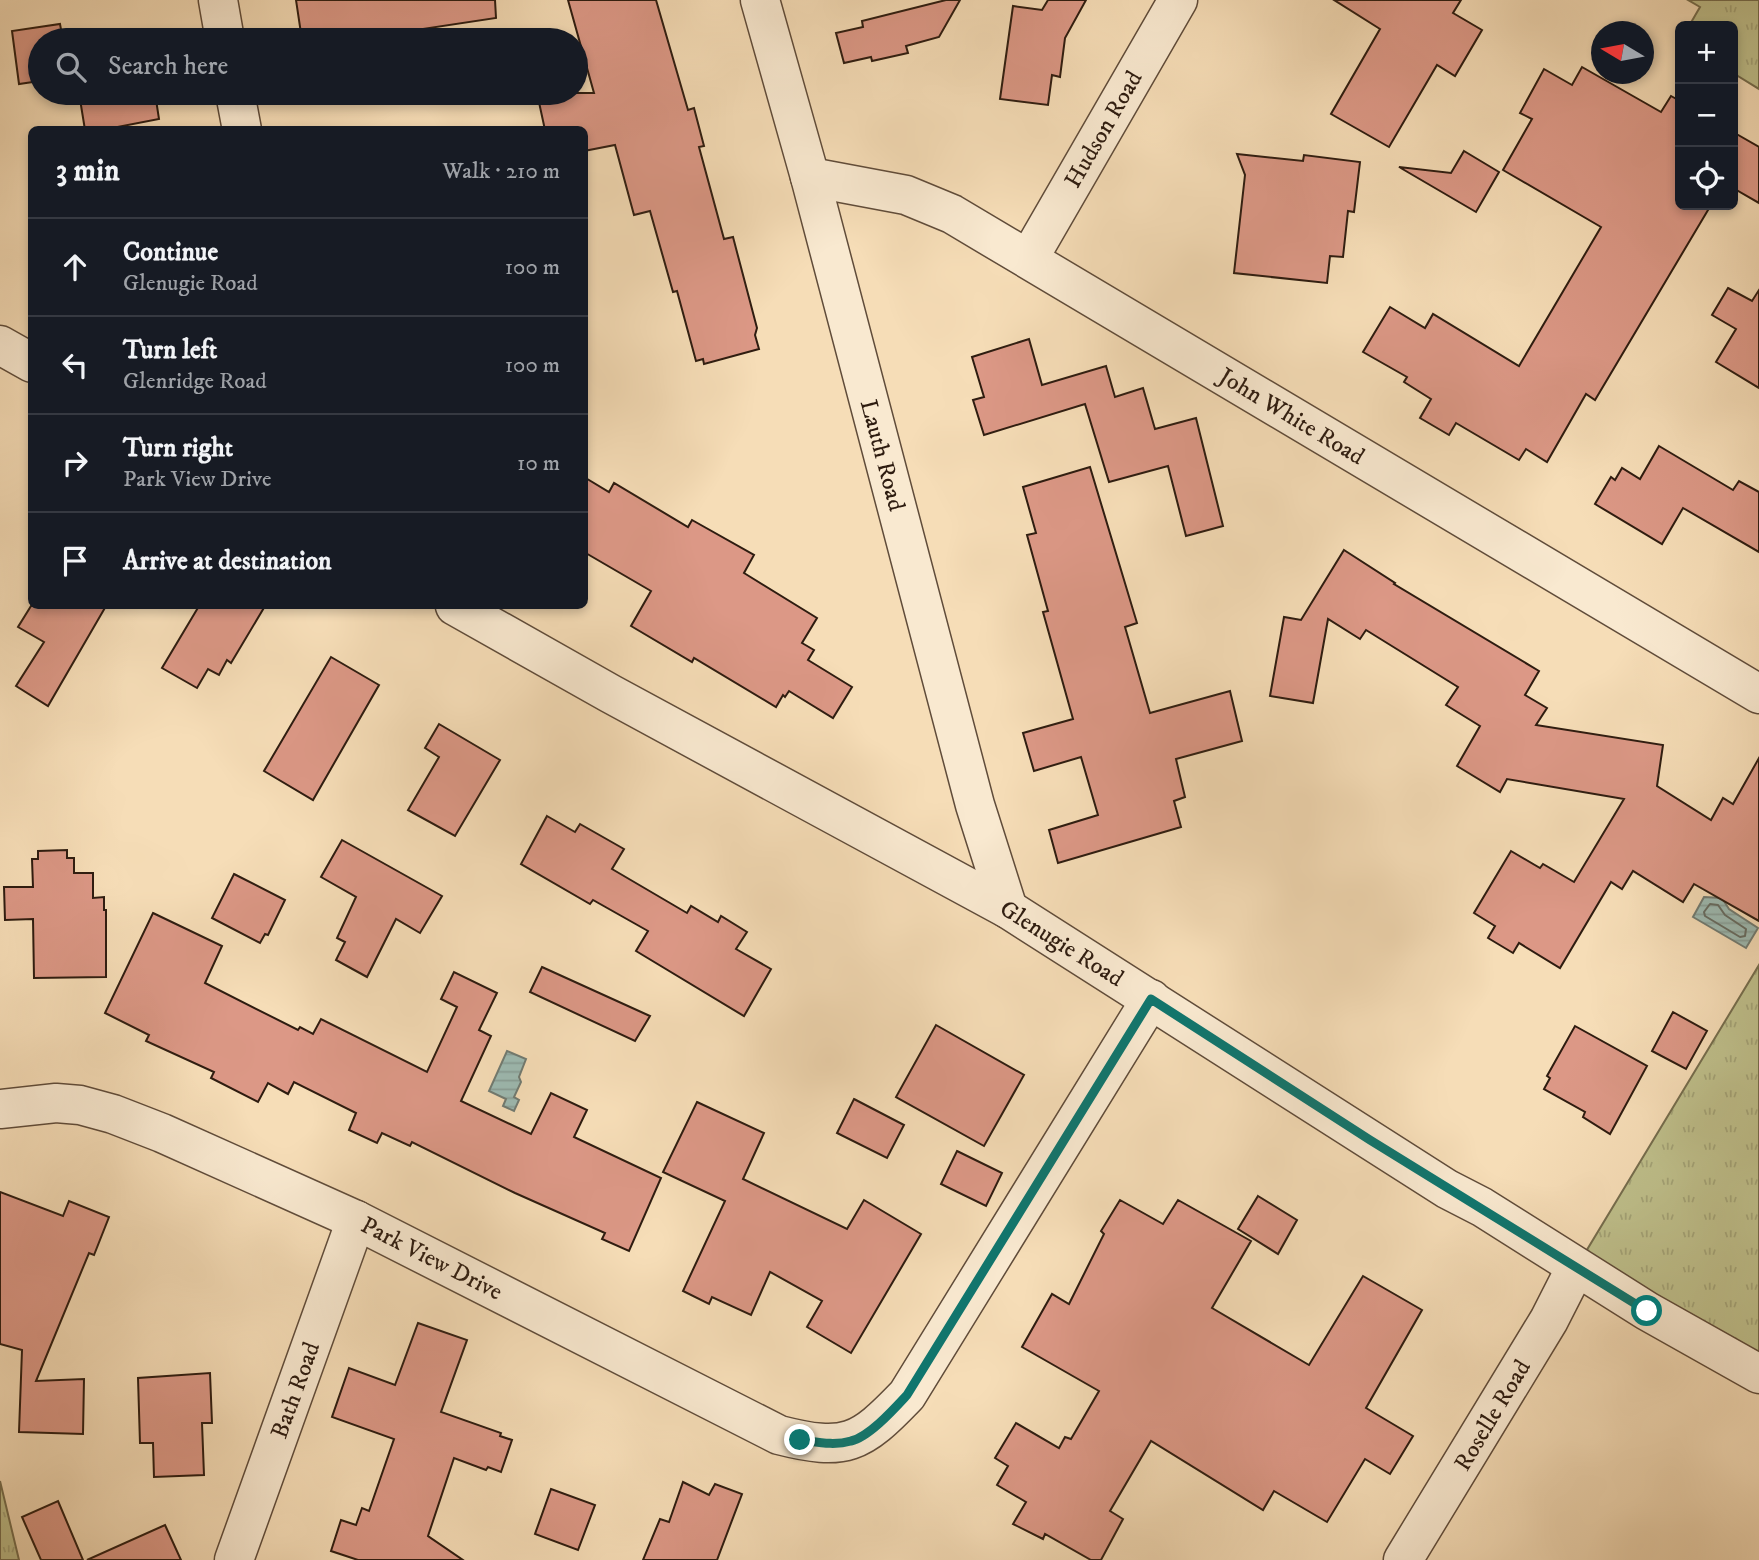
<!DOCTYPE html>
<meta charset="utf-8">
<style>
:root{--surface:#171b24;--page:#242831;--text:#f1f3f6;--muted:#9ea1a6;--line:#363941}
body{margin:0;font-family:"IM FELL DW Pica",serif;background:var(--page);color:var(--text)}
.controls{position:absolute;right:21px;top:21px;display:grid;overflow:hidden;border-radius:10px;box-shadow:0 4px 10px #0003}
.controls button{width:63px;height:63px;display:grid;place-items:center;padding:0;border:0;border-bottom:2px solid var(--line);background:var(--surface);color:var(--text);font:35px sans-serif}
.compass{position:absolute;left:1591px;top:21px;width:63px;height:63px;border-radius:50%;background:var(--surface);box-shadow:0 4px 10px #0003;rotate:280deg}
.stop{position:absolute;width:21px;height:21px;margin:-16px;border:5px solid #0f766e;border-radius:50%;background:#fff}
.stop.end{background:#0f766e;border-color:#fff;box-shadow:0 2px 7px #0008}
.list{margin:0;padding:0;list-style:none}
h2{display:flex;justify-content:space-between;align-items:center;height:91px;margin:0;padding:0 28px;font-size:30px}
h2 small{font-size:23px;font-weight:400;color:var(--muted)}
.list li{display:grid;grid-template-columns:46px 1fr auto;gap:21px;align-items:center;box-sizing:border-box;height:98px;padding:0 28px;border-top:2px solid var(--line)}
.list b{display:block;font-size:26px;white-space:nowrap}
.list p{margin:0;font-size:23px;white-space:nowrap;color:var(--muted)}
.list em{font-size:23px;font-style:normal;color:var(--muted)}
.icon{flex:none;width:38px;height:38px;fill:none;stroke:currentColor;stroke-width:2;stroke-linecap:round;stroke-linejoin:round}
.map{position:relative;flex:none;width:1759px;height:1560px;overflow:hidden}
.search{position:absolute;background:var(--surface);box-shadow:0 4px 10px #0003;left:28px;top:28px;width:560px;height:77px;display:flex;align-items:center;gap:18px;box-sizing:border-box;padding:0 24px;border-radius:38px;color:var(--muted);font-size:26px}
.panel{position:absolute;background:var(--surface);box-shadow:0 4px 10px #0003;left:28px;top:126px;width:560px;height:483px;border-radius:10px}
.map>svg:first-child{display:block}
</style>
<div class="map">
<svg width="1759" height="1560" viewBox="0 0 1759 1560">
<defs>
<pattern id="park-tufts" width="24" height="20" patternUnits="userSpaceOnUse" patternTransform="scale(1.75)"><rect width="24" height="20" fill="#bfc08c"/><path d="M3 7l-1-3M5 7V3M7 7l1-3M15 17l-1-3M17 17v-4M19 17l1-3" fill="none" stroke="#a4a478"/></pattern>
<pattern id="water-rules" width="6" height="5" patternUnits="userSpaceOnUse" patternTransform="scale(1.75)"><rect width="6" height="5" fill="#9dbbb3"/><path d="M0 2.5h6" fill="none" stroke="#88a099"/></pattern>
</defs>
<rect width="100%" height="100%" fill="#f6ddb7"/>
<filter id="stains"><feTurbulence type="fractalNoise" baseFrequency=".00286" numOctaves="4"/><feColorMatrix values="0 0 0 0 .2 0 0 0 0 .09 0 0 0 0 .02 0 0 0 .5 -.17"/></filter>
<radialGradient id="worn" r=".72"><stop offset=".6" stop-color="#630" stop-opacity="0"/><stop offset="1" stop-color="#630" stop-opacity=".3"/></radialGradient>
<g fill="url(#park-tufts)" stroke="#766e4e" stroke-width="2">
<path d="M 1688,0 L 1759,0 L 1759,89 L 1733,73 L 1733,26 L 1689,26 L 1700,7 Z"/>
<path d="M 1759,965 L 1759,1375 L 1576,1268 Z"/>
<path d="M 0,1481 L 19,1560 L 0,1560 Z"/>
</g>
<g fill="url(#water-rules)" stroke="#717b72" stroke-width="2">
<path d="M 1704,897 L 1722,898 L 1729,909 L 1758,928 L 1746,948 L 1693,917 Z"/>
<path d="M 507,1051 L 526,1059 L 519,1077 L 521,1082 L 514,1097 L 519,1100 L 514,1111 L 503,1106 L 506,1099 L 489,1091 Z"/>
</g>
<g fill="none" stroke-linecap="round" stroke-linejoin="round">
<path stroke="#666c62" stroke-width="2" d="M 1710,904 L 1718,905 L 1725,915 L 1746,929 L 1745,936 L 1740,937 L 1705,916 L 1704,912 Z"/>
</g>
<g fill="#dc9886" stroke="#2e1c10" stroke-width="2">
<path d="M 296,0 L 495,0 L 496,18 L 376,36 L 377,40 L 302,40 Z"/>
<path d="M 568,0 L 656,0 L 688,110 L 694,108 L 704,146 L 699,147 L 724,239 L 733,237 L 757,328 L 755,335 L 759,349 L 704,364 L 703,359 L 696,361 L 677,291 L 673,292 L 650,211 L 634,215 L 615,145 L 584,151 L 584,130 L 545,130 L 537,93 L 594,93 Z"/>
<path d="M 946,0 L 960,0 L 939,37 L 906,46 L 908,53 L 872,61 L 871,57 L 844,63 L 836,33 L 863,27 L 862,21 Z"/>
<path d="M 1048,0 L 1086,0 L 1065,38 L 1060,77 L 1052,75 L 1048,105 L 1000,99 L 1013,6 L 1042,10 Z"/>
<path d="M 1334,0 L 1461,0 L 1453,13 L 1482,30 L 1455,76 L 1437,65 L 1389,147 L 1331,114 L 1380,29 Z"/>
<path d="M 60,24 L 63,40 L 40,40 L 40,81 L 19,84 L 12,31 Z"/>
<path d="M 1582,67 L 1661,112 L 1671,96 L 1680,101 L 1680,205 L 1711,205 L 1595,400 L 1586,394 L 1547,462 L 1526,449 L 1519,460 L 1456,423 L 1449,435 L 1420,418 L 1431,399 L 1404,382 L 1407,377 L 1363,352 L 1390,307 L 1425,328 L 1433,314 L 1519,366 L 1601,227 L 1503,170 L 1532,119 L 1520,113 L 1544,69 L 1572,85 Z"/>
<path d="M 79,93 L 155,93 L 159,119 L 102,130 L 85,130 Z"/>
<path d="M 1733,132 L 1759,147 L 1759,203 L 1733,188 Z"/>
<path d="M 1464,151 L 1499,172 L 1476,212 L 1399,167 L 1451,173 Z"/>
<path d="M 1237,154 L 1303,161 L 1304,155 L 1360,162 L 1354,212 L 1348,211 L 1343,257 L 1330,256 L 1327,283 L 1234,273 L 1245,175 Z"/>
<path d="M 1728,288 L 1752,301 L 1759,290 L 1759,388 L 1716,362 L 1736,329 L 1712,315 Z"/>
<path d="M 1029,339 L 1042,385 L 1106,366 L 1115,397 L 1143,388 L 1155,429 L 1196,418 L 1223,526 L 1186,536 L 1168,466 L 1109,482 L 1085,404 L 984,435 L 973,400 L 984,397 L 972,357 Z"/>
<path d="M 1659,446 L 1733,490 L 1739,481 L 1759,492 L 1759,552 L 1683,508 L 1662,544 L 1595,504 L 1611,477 L 1615,480 L 1622,468 L 1640,479 Z"/>
<path d="M 1090,467 L 1137,623 L 1125,627 L 1150,713 L 1230,691 L 1242,741 L 1176,759 L 1185,797 L 1174,801 L 1181,827 L 1058,863 L 1049,830 L 1098,815 L 1081,757 L 1034,771 L 1023,733 L 1073,719 L 1043,612 L 1048,611 L 1027,535 L 1036,533 L 1023,487 Z"/>
<path d="M 584,477 L 609,492 L 614,483 L 688,527 L 692,520 L 754,555 L 744,573 L 817,618 L 802,643 L 814,650 L 808,660 L 852,687 L 833,718 L 789,691 L 785,697 L 783,695 L 776,707 L 694,658 L 692,662 L 631,626 L 651,591 L 584,552 Z"/>
<path d="M 1344,550 L 1395,583 L 1394,584 L 1539,671 L 1525,695 L 1547,708 L 1536,725 L 1663,745 L 1657,786 L 1711,820 L 1723,798 L 1733,804 L 1759,758 L 1759,921 L 1694,884 L 1683,902 L 1633,871 L 1622,889 L 1611,882 L 1560,968 L 1519,943 L 1513,953 L 1488,938 L 1495,926 L 1474,913 L 1511,851 L 1540,868 L 1543,864 L 1574,882 L 1624,799 L 1507,779 L 1500,792 L 1457,766 L 1480,726 L 1446,705 L 1458,687 L 1366,630 L 1360,639 L 1328,619 L 1313,703 L 1270,696 L 1284,617 L 1301,620 Z"/>
<path d="M 31,606 L 106,606 L 48,706 L 16,686 L 44,642 L 18,627 Z"/>
<path d="M 199,606 L 265,606 L 231,663 L 227,660 L 219,675 L 208,669 L 197,688 L 162,668 Z"/>
<path d="M 331,657 L 379,685 L 313,800 L 264,771 Z"/>
<path d="M 439,724 L 500,760 L 455,836 L 408,810 L 439,757 L 425,748 Z"/>
<path d="M 547,816 L 575,832 L 580,824 L 624,849 L 612,869 L 687,913 L 691,906 L 718,922 L 721,916 L 747,932 L 736,949 L 771,969 L 744,1016 L 636,951 L 648,931 L 593,900 L 590,904 L 521,864 Z"/>
<path d="M 342,840 L 442,896 L 420,933 L 396,919 L 367,977 L 336,960 L 345,942 L 337,938 L 356,897 L 321,877 Z"/>
<path d="M 67,850 L 67,858 L 74,858 L 74,873 L 93,873 L 93,898 L 104,897 L 104,910 L 106,910 L 106,977 L 34,978 L 33,919 L 5,920 L 4,887 L 33,887 L 32,859 L 38,859 L 38,851 Z"/>
<path d="M 234,874 L 285,900 L 268,935 L 265,934 L 260,943 L 212,918 Z"/>
<path d="M 153,913 L 222,946 L 205,983 L 298,1030 L 300,1027 L 313,1034 L 321,1019 L 427,1072 L 457,1007 L 441,999 L 454,972 L 497,993 L 479,1030 L 491,1036 L 461,1101 L 531,1134 L 551,1093 L 587,1110 L 574,1137 L 661,1178 L 629,1251 L 602,1239 L 605,1233 L 515,1193 L 412,1142 L 410,1146 L 382,1133 L 377,1143 L 349,1130 L 356,1113 L 294,1082 L 288,1094 L 268,1083 L 258,1102 L 211,1078 L 214,1072 L 146,1041 L 149,1035 L 105,1013 Z"/>
<path d="M 542,967 L 650,1016 L 635,1041 L 530,992 Z"/>
<path d="M 1673,1012 L 1707,1031 L 1686,1069 L 1652,1051 Z"/>
<path d="M 936,1025 L 1024,1075 L 984,1146 L 896,1097 Z"/>
<path d="M 1575,1026 L 1647,1066 L 1610,1134 L 1583,1117 L 1585,1112 L 1544,1089 L 1550,1078 L 1547,1076 Z"/>
<path d="M 854,1099 L 904,1125 L 887,1158 L 837,1133 Z"/>
<path d="M 697,1102 L 764,1133 L 743,1179 L 847,1229 L 864,1200 L 921,1234 L 851,1353 L 807,1327 L 822,1301 L 770,1272 L 751,1315 L 712,1297 L 709,1304 L 683,1291 L 725,1201 L 663,1172 Z"/>
<path d="M 957,1151 L 1002,1173 L 986,1206 L 941,1184 Z"/>
<path d="M 0,1192 L 63,1216 L 69,1201 L 109,1217 L 94,1255 L 89,1253 L 36,1381 L 84,1379 L 83,1434 L 19,1432 L 22,1350 L 0,1344 Z"/>
<path d="M 1258,1196 L 1297,1220 L 1278,1254 L 1238,1229 Z"/>
<path d="M 1120,1200 L 1163,1224 L 1178,1200 L 1251,1241 L 1212,1308 L 1309,1365 L 1363,1276 L 1422,1310 L 1366,1408 L 1413,1436 L 1390,1474 L 1365,1459 L 1327,1522 L 1274,1491 L 1263,1510 L 1151,1441 L 1110,1511 L 1123,1519 L 1101,1560 L 1091,1560 L 1045,1534 L 1043,1539 L 1013,1524 L 1026,1502 L 997,1485 L 1008,1466 L 995,1458 L 1016,1423 L 1059,1448 L 1065,1437 L 1071,1439 L 1099,1391 L 1022,1347 L 1052,1294 L 1069,1304 L 1104,1234 L 1101,1231 Z"/>
<path d="M 418,1323 L 467,1340 L 441,1412 L 501,1433 L 500,1436 L 512,1440 L 501,1472 L 488,1467 L 486,1470 L 454,1458 L 428,1536 L 463,1560 L 358,1560 L 331,1551 L 341,1520 L 356,1525 L 362,1508 L 369,1511 L 394,1439 L 332,1417 L 349,1368 L 395,1385 Z"/>
<path d="M 210,1373 L 212,1423 L 202,1423 L 204,1475 L 154,1477 L 153,1443 L 140,1443 L 138,1378 Z"/>
<path d="M 683,1482 L 709,1495 L 715,1484 L 742,1494 L 717,1560 L 643,1560 L 660,1519 L 669,1522 Z"/>
<path d="M 551,1489 L 595,1505 L 578,1550 L 535,1534 Z"/>
<path d="M 58,1501 L 83,1560 L 41,1560 L 22,1517 Z"/>
<path d="M 165,1525 L 181,1560 L 87,1560 Z"/>
</g>
<g fill="none" stroke-linecap="round" stroke-linejoin="round">
<g stroke="#604c3a" stroke-width="41">
<g id="minor">
<path d="M 218,0 L 225,40"/>
<path d="M 760,0 L 810,177 L 975,805 L 1008,909"/>
<path d="M 235,93 L 242,130"/>
<path d="M 810,177 L 906,195 L 952,214 L 1759,694"/>
<path d="M 1029,258 L 1178,0"/>
<path d="M 0,345 L 32,363"/>
<path d="M 455,606 L 611,694 L 1008,909 L 1447,1189 L 1482,1207 L 1647,1311 L 1759,1374"/>
<path d="M 0,1109 L 56,1103 L 80,1105 L 113,1114 L 162,1133 L 356,1220 L 779,1435 C 846,1452 860,1444 907,1395 L 1151,999"/>
<path d="M 234,1560 L 356,1220"/>
<path d="M 1403,1560 L 1549,1320 L 1576,1267"/>
</g>
</g>
<use href="#minor" stroke="#f9e9d0" stroke-width="38"/>
</g>
<g fill="none" stroke-linecap="round" stroke-linejoin="round">
<path stroke="#0f766e" stroke-width="9" d="M 800,1440 C 817,1442 834,1446 851,1441 C 869,1437 894,1409 907,1395 L 1151,999 L 1370,1140 L 1647,1311"/>
</g>
<g text-anchor="middle" stroke-width="7" stroke-linejoin="round" paint-order="stroke">
<g font-size="24" fill="#2e1c10" stroke="#f9e9d0">
<text transform="translate(1103 129) rotate(-60)" y="8">Hudson Road</text>
<text transform="translate(1292 416) rotate(31)" y="8">John White Road</text>
<text transform="translate(883 455) rotate(75)" y="8">Lauth Road</text>
<text transform="translate(1062 943) rotate(32)" y="8">Glenugie Road</text>
<text transform="translate(432 1258) rotate(27)" y="8">Park View Drive</text>
<text transform="translate(295 1390) rotate(-70)" y="8">Bath Road</text>
<text transform="translate(1492 1415) rotate(-59)" y="8">Roselle Road</text>
</g>
</g>
<rect width="100%" height="100%" filter="url(#stains)"/>
<rect width="100%" height="100%" fill="url(#worn)"/>
</svg>
<div class="controls">
<button>+</button>
<button>−</button>
<button><svg class="icon" aria-label="locate" viewBox="0 0 24 24"><circle cx="12" cy="12" r="6"/><path d="M12 2v4M12 18v4M2 12h4M18 12h4"/></svg></button>
</div>
<svg class="compass" viewBox="-18 -18 36 36"><path d="M0-13l5 13h-10z" fill="#e53935"/><path d="M0 13l5-13h-10z" fill="#9ea1a6"/></svg>
<div class="stop" style="left:1647px;top:1311px"></div>
<div class="stop end" style="left:800px;top:1440px"></div>
<div class="search"><svg class="icon" aria-label="search" viewBox="0 0 24 24"><circle cx="10" cy="10" r="6"/><path d="M15 15l6 6"/></svg>Search here</div>
<section class="panel">
<h2>3 min<small>Walk · 210 m</small></h2>
<ul class="list">
<li><svg class="icon" aria-label="ahead" viewBox="0 0 24 24"><path d="M12 20V5M6 11l6-6 6 6"/></svg><div><b>Continue</b><p>Glenugie Road</p></div><em>100 m</em></li>
<li><svg class="icon" aria-label="left" viewBox="0 0 24 24"><path d="M17 20v-9H6M10 6l-5 5 5 5"/></svg><div><b>Turn left</b><p>Glenridge Road</p></div><em>100 m</em></li>
<li><svg class="icon" aria-label="right" viewBox="0 0 24 24"><path d="M7 20v-9h11M14 6l5 5-5 5"/></svg><div><b>Turn right</b><p>Park View Drive</p></div><em>10 m</em></li>
<li><svg class="icon" aria-label="arrive" viewBox="0 0 24 24"><path d="M6 21V4h12l-3 4 3 4H6"/></svg><div><b>Arrive at destination</b></div></li>
</ul>
</section>
</div>
